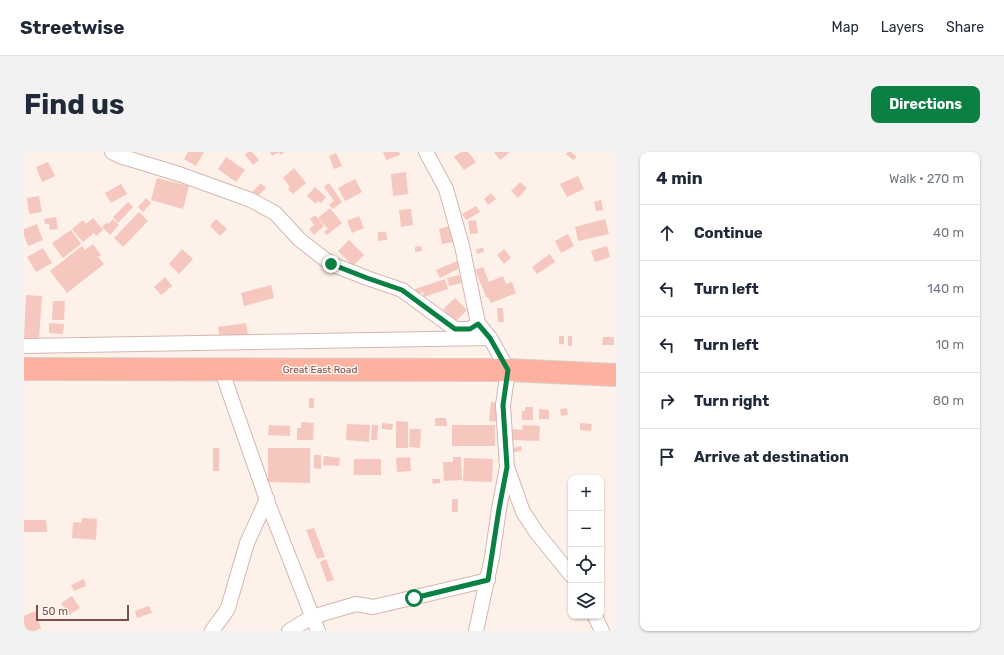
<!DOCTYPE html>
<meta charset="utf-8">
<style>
:root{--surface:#fff;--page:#f2f2f3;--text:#1f2937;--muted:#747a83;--line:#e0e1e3;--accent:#0b8043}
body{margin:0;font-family:Rubik,sans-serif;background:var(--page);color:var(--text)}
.controls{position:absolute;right:12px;bottom:12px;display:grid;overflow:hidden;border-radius:8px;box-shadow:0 1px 3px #0004}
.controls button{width:36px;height:36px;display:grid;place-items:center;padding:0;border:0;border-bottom:1px solid var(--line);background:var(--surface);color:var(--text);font:20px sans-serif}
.scale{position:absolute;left:12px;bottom:10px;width:93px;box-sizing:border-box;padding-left:4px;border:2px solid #7b4f4a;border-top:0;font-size:11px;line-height:14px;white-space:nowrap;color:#7b4f4a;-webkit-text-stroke:3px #fff6f1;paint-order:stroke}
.stop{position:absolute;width:12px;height:12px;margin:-9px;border:3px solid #0b8043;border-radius:50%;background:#fff}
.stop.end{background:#0b8043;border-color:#fff;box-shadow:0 1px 4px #0008}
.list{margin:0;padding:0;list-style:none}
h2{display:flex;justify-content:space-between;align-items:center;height:52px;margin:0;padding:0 16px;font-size:17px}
h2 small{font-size:13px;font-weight:400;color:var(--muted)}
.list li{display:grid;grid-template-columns:26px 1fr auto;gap:12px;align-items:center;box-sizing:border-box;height:56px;padding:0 16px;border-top:1px solid var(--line)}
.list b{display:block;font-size:15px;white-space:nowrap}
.list em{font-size:13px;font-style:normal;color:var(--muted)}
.icon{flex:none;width:22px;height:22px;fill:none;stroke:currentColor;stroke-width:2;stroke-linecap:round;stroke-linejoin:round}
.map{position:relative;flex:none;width:592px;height:479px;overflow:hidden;border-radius:8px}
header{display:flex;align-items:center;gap:24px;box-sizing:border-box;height:56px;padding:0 20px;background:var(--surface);border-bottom:1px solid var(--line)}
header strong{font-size:19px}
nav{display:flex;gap:22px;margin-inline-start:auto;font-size:14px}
.intro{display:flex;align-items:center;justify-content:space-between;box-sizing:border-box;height:96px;padding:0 24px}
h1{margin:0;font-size:28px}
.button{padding:10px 18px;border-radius:8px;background:var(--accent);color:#fff;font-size:14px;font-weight:700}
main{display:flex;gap:24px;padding:0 24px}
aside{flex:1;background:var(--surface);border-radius:8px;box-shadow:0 1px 3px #0004}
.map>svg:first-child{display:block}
</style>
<header>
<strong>Streetwise</strong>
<nav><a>Map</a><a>Layers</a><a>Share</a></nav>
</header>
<div class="intro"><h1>Find us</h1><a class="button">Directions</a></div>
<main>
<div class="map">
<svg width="592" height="479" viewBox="0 0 592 479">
<rect width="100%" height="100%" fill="#fef1e9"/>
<g fill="#f5c7bf">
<path d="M 164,0 L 180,0 L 172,14 L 160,7 Z"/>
<path d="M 224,0 L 228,0 L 235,8 L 229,13 L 221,3 Z"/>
<path d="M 246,0 L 261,0 L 256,3 L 255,0 L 248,4 Z"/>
<path d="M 359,0 L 375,0 L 376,3 L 362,8 Z"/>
<path d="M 437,0 L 444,0 L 452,10 L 440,18 L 430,5 Z"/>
<path d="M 470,0 L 486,0 L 476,8 Z"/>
<path d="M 544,0 L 547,0 L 553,5 L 549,8 L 542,2 Z"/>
<path d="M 312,1 L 318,14 L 310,17 L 305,4 Z"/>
<path d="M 202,5 L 221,18 L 212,30 L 194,17 Z"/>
<path d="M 24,10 L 31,24 L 18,30 L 12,15 Z"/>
<path d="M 270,16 L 282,31 L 269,42 L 264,37 L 266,35 L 259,26 Z"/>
<path d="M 382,20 L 384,42 L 369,44 L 367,22 Z"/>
<path d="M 554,24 L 560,37 L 543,45 L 536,32 Z"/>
<path d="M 133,26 L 165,34 L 159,57 L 127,48 Z"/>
<path d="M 331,27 L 338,40 L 321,49 L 314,36 Z"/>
<path d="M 496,30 L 503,36 L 494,46 L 487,39 Z"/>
<path d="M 237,31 L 242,36 L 231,47 L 226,42 Z"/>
<path d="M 305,31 L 318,50 L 309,57 L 305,53 L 310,49 L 300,35 Z"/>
<path d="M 97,32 L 103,42 L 87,51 L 81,41 Z"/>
<path d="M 291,35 L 302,45 L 297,51 L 294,49 L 292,52 L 283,44 Z"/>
<path d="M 467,41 L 472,47 L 464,53 L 460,47 Z"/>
<path d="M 15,44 L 18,60 L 5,62 L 3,46 Z"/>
<path d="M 122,46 L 127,51 L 119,60 L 114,55 Z"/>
<path d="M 577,48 L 579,58 L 572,59 L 570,50 Z"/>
<path d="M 104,50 L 109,55 L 94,71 L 89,65 Z"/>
<path d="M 452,54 L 456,60 L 442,68 L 438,62 Z"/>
<path d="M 306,56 L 318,71 L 303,83 L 300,80 L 304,77 L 294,66 Z"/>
<path d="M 387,57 L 389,73 L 377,75 L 375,58 Z"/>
<path d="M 115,60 L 124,69 L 99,95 L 90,86 Z"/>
<path d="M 291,63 L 300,74 L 290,83 L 285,77 L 290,73 L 286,67 Z"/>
<path d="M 335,64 L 340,76 L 328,81 L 323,69 Z"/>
<path d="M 32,65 L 34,77 L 26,78 L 25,72 L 21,72 L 20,67 Z"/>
<path d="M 69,66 L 79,78 L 72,84 L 70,81 L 59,90 L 48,77 L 59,68 L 62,72 Z"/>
<path d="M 89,67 L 95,73 L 86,83 L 78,75 L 83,70 L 84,72 Z"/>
<path d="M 192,67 L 203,77 L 196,84 L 186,74 Z"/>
<path d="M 581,67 L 585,82 L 554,89 L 551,75 Z"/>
<path d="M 452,68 L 454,81 L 446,82 L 444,69 Z"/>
<path d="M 13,72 L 19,88 L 4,94 L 0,83 L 0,77 Z"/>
<path d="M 425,74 L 429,90 L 418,92 L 415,77 Z"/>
<path d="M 47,78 L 57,92 L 39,106 L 28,91 Z"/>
<path d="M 354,80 L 362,80 L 363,88 L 354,89 Z"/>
<path d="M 544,82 L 550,94 L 537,101 L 531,89 Z"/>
<path d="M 325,88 L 340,103 L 329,114 L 314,99 Z"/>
<path d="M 69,92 L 77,103 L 74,105 L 80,112 L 43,141 L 26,119 L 58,94 L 61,98 Z"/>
<path d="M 397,94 L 398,99 L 391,100 L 391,95 Z"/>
<path d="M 583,94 L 586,105 L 571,110 L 567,99 Z"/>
<path d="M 19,96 L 28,111 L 12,120 L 3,105 Z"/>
<path d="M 459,96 L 460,100 L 453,102 L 452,97 Z"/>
<path d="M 158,97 L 169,107 L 155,122 L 145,112 Z"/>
<path d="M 480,97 L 487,106 L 480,112 L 473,103 Z"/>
<path d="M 526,102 L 531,110 L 513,122 L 508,115 Z"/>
<path d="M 433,109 L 436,116 L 416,126 L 412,118 Z"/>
<path d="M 459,115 L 465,130 L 479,124 L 482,132 L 488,130 L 492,141 L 467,151 L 464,145 L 462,145 L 451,118 Z"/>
<path d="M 435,123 L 438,131 L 425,134 L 423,126 Z"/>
<path d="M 141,125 L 148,134 L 137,143 L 130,135 Z"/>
<path d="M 421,127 L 424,137 L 400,145 L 399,140 L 393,142 L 391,137 Z"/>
<path d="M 247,133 L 250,146 L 220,154 L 217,141 Z"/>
<path d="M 2,143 L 18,144 L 15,188 L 0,186 Z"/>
<path d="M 431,146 L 443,158 L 431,170 L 419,157 Z"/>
<path d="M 29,149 L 41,149 L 40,168 L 28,168 Z"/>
<path d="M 473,156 L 479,156 L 480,170 L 474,170 Z"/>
<path d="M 25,171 L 40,172 L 39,182 L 25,181 Z"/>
<path d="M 222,171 L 224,182 L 196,186 L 194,175 Z"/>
<rect x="535" y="184" width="5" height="8"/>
<rect x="544" y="184" width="4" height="10"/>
<path d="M 579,185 L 590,185 L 590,193 L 578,193 Z"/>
<rect x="285" y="246" width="5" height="10"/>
<path d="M 467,250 L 477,251 L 475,270 L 465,269 Z"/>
<path d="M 501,255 L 509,255 L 509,268 L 498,268 L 498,259 L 501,259 Z"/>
<path d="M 543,256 L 544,263 L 537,264 L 536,257 Z"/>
<path d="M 515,257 L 525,258 L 525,267 L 515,267 Z"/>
<path d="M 411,266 L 422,266 L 423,274 L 411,274 Z"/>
<path d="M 372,269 L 384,270 L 384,296 L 372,296 Z"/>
<path d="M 277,270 L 290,271 L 289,288 L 273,288 L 273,276 L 277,276 Z"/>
<path d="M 358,271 L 369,272 L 368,278 L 358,277 Z"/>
<path d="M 556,271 L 568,272 L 567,279 L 556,278 Z"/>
<path d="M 323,272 L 346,273 L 345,290 L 322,288 Z"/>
<path d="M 245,273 L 266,274 L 266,284 L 244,283 Z"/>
<path d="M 348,273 L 354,273 L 353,288 L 347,288 Z"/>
<rect x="428" y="273" width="43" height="21"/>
<path d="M 499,273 L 516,274 L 515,289 L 489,288 L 489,277 L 498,278 Z"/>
<path d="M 386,277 L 397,277 L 396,296 L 385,295 Z"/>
<path d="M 497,294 L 498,299 L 490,300 L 489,296 Z"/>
<rect x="189" y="296" width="6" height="23"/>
<path d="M 244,296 L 286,296 L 286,331 L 244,330 Z"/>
<path d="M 290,303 L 297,303 L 297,317 L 290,316 Z"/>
<path d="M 300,304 L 316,306 L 315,314 L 299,313 Z"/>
<path d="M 386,305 L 387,319 L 373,320 L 372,306 Z"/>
<path d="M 429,305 L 437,305 L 438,328 L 420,329 L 419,310 L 429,310 Z"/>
<path d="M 440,306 L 469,307 L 468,330 L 439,329 Z"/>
<rect x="330" y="307" width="27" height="16"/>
<path d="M 408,327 L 416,327 L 416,331 L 409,332 Z"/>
<rect x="428" y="347" width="6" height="13"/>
<path d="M 58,366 L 73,367 L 72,388 L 48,386 L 49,370 L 58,371 Z"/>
<path d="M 0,368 L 22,368 L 23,380 L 0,380 Z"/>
<path d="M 290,376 L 301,405 L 293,407 L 282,378 Z"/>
<path d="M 302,407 L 310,428 L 303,430 L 296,410 Z"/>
<path d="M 60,427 L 62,434 L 50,439 L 47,433 Z"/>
<path d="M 48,444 L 56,456 L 45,463 L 37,451 Z"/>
<path d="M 125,454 L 128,461 L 113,466 L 111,459 Z"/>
<path d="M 11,459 L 17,476 L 11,479 L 0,479 L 0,464 Z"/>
</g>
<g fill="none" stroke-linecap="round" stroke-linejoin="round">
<g stroke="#d4b7b0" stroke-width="16">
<g id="minor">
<path d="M 88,0 L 96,4 L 155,22 L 227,48 L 251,61 L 276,88 L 307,112 L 343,126 L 378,138 L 431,177 L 446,177 L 452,173"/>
<path d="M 402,0 L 422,37 L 438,94 L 454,171 L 466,186 L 484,218 L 479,253 L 483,315 L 499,360 L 513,381 L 547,423"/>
<path d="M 0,194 L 466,186"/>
<path d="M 197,217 L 245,354 L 294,479"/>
<path d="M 571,464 L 578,479"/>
<path d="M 188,479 C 193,471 199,465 204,456 L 223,391 L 243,347"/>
<path d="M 265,479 L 288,465 L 332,452 L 349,455 L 464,428"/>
<path d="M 452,479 L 468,405 L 475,357 L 483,315"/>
</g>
</g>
<g stroke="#dacecc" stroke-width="24">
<path id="trunk" d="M 0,217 L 484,218 L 592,223"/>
</g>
<use href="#minor" stroke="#fff" stroke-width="14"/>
<use href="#trunk" stroke="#fdb19e" stroke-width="22"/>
</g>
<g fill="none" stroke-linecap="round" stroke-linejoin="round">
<path stroke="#0b8043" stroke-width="5" d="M 307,112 L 343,126 L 378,138 L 431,177 L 446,177 L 454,172 L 466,186 L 484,218 L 479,253 L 483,315 L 475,357 L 464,428 L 390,446"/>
</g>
<g text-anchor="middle" stroke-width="3" stroke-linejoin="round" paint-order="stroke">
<g font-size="10" fill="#7b4f4a" stroke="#fff6f1">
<text x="296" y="221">Great East Road</text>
</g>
</g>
</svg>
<div class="controls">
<button>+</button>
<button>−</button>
<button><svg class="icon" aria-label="locate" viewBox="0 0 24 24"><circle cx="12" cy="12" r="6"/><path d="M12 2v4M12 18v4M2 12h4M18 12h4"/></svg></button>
<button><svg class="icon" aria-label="layers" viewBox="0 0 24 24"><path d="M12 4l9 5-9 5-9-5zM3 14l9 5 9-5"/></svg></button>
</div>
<div class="scale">50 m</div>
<div class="stop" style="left:390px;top:446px"></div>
<div class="stop end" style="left:307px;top:112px"></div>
</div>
<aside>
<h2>4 min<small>Walk · 270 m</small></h2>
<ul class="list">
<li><svg class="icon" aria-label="ahead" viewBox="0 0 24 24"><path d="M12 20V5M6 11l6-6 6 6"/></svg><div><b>Continue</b></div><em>40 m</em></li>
<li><svg class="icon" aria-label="left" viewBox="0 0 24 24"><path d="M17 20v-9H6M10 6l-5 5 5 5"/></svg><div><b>Turn left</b></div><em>140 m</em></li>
<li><svg class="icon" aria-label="left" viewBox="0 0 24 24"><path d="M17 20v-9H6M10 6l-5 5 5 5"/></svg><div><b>Turn left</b></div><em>10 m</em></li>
<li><svg class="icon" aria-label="right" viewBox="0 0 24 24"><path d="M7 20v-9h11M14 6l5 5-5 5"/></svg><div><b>Turn right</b></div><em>80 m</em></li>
<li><svg class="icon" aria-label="arrive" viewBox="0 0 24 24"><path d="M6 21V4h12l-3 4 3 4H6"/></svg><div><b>Arrive at destination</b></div></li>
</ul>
</aside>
</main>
